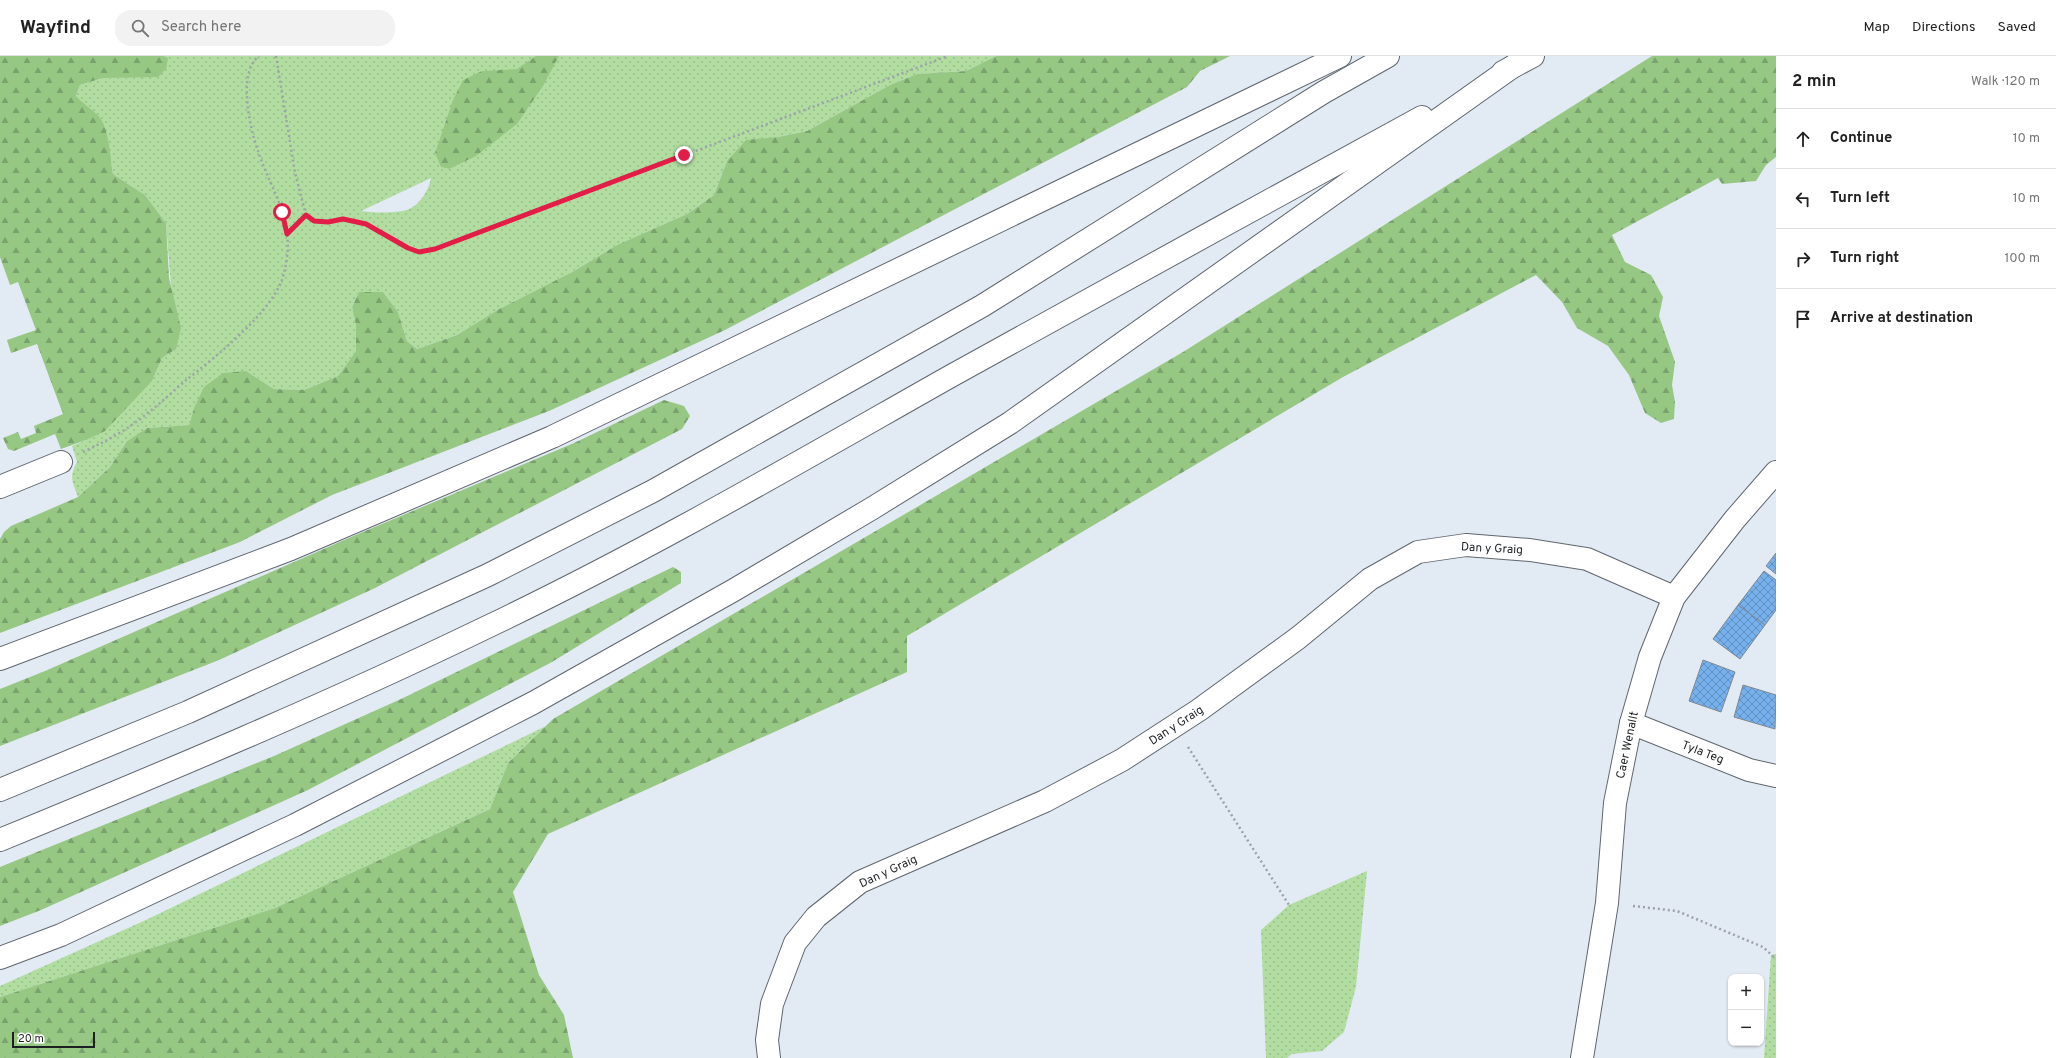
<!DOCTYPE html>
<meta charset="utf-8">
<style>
:root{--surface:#fff;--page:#f2f2f2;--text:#222;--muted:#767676;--line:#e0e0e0}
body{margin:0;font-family:Overpass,sans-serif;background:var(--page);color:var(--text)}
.controls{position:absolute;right:12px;bottom:12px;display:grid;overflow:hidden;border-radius:8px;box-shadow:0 1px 3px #0004}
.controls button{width:36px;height:36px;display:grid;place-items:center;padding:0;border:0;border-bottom:1px solid var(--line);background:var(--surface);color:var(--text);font:20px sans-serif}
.scale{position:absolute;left:12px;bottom:10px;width:83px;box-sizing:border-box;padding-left:4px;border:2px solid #1d2023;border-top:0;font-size:11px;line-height:14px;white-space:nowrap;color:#1d2023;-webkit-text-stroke:3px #fff;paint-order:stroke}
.stop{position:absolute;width:12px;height:12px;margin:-9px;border:3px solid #e11d48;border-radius:50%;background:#fff}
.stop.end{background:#e11d48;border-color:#fff;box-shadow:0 1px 4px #0008}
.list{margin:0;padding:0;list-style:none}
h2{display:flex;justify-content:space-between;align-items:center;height:52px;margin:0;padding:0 16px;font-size:17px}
h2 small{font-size:13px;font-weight:400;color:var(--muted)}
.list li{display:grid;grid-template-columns:26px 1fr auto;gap:12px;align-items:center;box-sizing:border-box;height:60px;padding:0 16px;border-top:1px solid var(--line)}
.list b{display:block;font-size:15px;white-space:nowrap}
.list em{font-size:13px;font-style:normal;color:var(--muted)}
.icon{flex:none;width:22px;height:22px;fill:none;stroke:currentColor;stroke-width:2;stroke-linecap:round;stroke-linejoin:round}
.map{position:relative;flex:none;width:1776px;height:1002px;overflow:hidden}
header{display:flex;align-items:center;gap:24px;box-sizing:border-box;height:56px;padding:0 20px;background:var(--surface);border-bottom:1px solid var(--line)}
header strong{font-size:19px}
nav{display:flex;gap:22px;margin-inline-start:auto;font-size:14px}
.search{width:280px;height:36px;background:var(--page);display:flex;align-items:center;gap:10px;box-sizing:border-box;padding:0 14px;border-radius:16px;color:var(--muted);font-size:15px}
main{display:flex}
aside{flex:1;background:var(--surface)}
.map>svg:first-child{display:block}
</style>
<header>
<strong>Wayfind</strong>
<div class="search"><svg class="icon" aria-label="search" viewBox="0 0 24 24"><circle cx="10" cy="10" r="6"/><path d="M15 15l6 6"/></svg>Search here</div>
<nav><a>Map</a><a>Directions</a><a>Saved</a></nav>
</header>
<main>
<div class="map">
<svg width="1776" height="1002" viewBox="0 0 1776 1002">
<defs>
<pattern id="green-dots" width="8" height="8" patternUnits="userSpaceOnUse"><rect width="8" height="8" fill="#b1dda1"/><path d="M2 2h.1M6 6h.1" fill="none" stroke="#98bd8a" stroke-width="1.8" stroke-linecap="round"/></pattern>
<pattern id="forest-firs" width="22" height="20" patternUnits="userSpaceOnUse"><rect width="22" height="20" fill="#96c884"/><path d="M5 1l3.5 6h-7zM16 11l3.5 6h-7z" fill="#7aa26c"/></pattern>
<pattern id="building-cross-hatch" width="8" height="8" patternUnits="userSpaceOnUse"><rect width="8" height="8" fill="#76b1ee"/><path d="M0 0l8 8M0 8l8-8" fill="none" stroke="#6090c0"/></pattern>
</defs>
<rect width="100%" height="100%" fill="#e2eaf3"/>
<g fill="url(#green-dots)" fill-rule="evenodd">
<path d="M 164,0 L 554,0 L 442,111 L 449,113 L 559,0 L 996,0 L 966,15 L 917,18 L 890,29 L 807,75 L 778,81 L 727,105 L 714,139 L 687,158 L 617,189 L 574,215 L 499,253 L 457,279 L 417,293 L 407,285 L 398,256 L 383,236 L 359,236 L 352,251 L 356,269 L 356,295 L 338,320 L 304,334 L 274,333 L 246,315 L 194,352 L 189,369 L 147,372 L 127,385 L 110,411 L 78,441 C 72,425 69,421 77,406 L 72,390 L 86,384 L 152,325 L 162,302 L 176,293 L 166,167 L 145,139 L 113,118 L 107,81 L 100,62 L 84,50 L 76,40 L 80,29 L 103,22 L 127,21 L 168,2 ZM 431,122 C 429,133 421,147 411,152 C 401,158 372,157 361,155 Z"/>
<path d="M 546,670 L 508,707 L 490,753 L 275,852 L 0,941 L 0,930 L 148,863 Z"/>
<path d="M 1367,815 L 1356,931 L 1344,976 L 1322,995 L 1292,998 L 1287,1002 L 1266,1002 L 1261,874 L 1289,849 Z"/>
<path d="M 1776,898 L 1776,1002 L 1764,1002 L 1771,899 Z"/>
</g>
<g fill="url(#forest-firs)">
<path d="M 0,0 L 164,0 L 168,2 L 166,13 L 158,21 L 103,22 L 80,29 L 76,40 C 82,47 98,58 101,63 C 110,79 110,101 113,118 L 145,139 L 166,167 L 169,222 L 181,272 L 176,293 L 162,302 L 152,325 L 105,375 L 86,384 L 61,393 L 55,378 L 14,395 L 8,393 L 3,382 L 18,376 L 21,383 L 36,377 L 34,370 L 63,358 L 37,288 L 11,297 L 7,284 L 36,274 L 18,226 L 10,229 L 0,201 Z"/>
<path d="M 536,0 L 559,0 L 543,30 L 517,68 L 476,100 L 449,113 L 441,111 L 435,97 L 453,44 L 463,24 L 482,15 L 517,13 Z"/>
<path d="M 996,0 L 1230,0 L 1200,15 L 1187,31 L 725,274 L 549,355 L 332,439 L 240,486 L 0,577 L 0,483 L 4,476 L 11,470 L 78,441 L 110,411 L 127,385 L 147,372 L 189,369 L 194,352 L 204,331 L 223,317 L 246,315 L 274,333 L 304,334 L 338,320 L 356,295 L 356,269 L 352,251 L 359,236 L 383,236 L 398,256 L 407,285 L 417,293 L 457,279 L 499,253 L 574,215 L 617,189 L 687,158 L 714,139 L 727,105 L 746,84 L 778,81 L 807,75 L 890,29 L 917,18 L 966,15 Z"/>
<path d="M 1652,0 L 1776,0 L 1776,101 L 1766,109 L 1756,125 L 1722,128 L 1718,122 L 1612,179 L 1625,206 L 1651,219 L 1663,241 L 1659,260 L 1675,306 L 1672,329 L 1675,346 L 1674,363 L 1661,367 L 1645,357 L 1629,319 L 1608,290 L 1577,272 L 1562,246 L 1536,219 L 1343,321 L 907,580 L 907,616 L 548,778 L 513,836 L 539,919 L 564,959 L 573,1002 L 0,1002 L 0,941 L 275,852 L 490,753 L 508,707 L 553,663 L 1183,296 Z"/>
<path d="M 664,344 L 684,350 L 690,360 L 682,373 L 375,532 L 219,604 L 0,690 L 0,633 L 45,615 L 351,481 L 574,387 Z"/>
<path d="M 673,511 L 681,516 L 681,527 L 552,606 L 308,734 L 41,854 L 0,870 L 0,811 L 274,700 L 401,643 Z"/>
</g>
<g fill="url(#building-cross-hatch)" stroke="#7f878f">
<path d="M 1776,497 L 1776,518 L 1766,510 Z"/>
<path d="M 1764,515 L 1776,524 L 1776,554 L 1765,569 L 1738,549 Z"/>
<path d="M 1738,549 L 1765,569 L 1740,603 L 1713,583 Z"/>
<path d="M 1703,604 L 1735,616 L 1721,656 L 1689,645 Z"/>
<path d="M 1743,629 L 1776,639 L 1775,673 L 1734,661 Z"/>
</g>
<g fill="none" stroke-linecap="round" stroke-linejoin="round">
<g stroke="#5f666e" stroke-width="24">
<g id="minor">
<path d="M 0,431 L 61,406"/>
<path d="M 1631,667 L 1749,714 L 1776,720"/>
<path d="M 769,1002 L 767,984 L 772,948 L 795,887 L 816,861 L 860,826 L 1045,745 L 1122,704 L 1199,654 L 1298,582 L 1370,523 L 1418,496 L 1466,489 L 1530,494 L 1587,503 L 1674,541"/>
<path d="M 1582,1002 L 1607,847 L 1615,747 L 1631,667 L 1650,601 L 1674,541 L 1735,463 L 1776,416"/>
</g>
</g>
<g stroke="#5f666e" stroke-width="24">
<g id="highway">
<path d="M 1503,16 L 1533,0"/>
<path d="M 0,603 L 291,493 L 552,381 L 1340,0"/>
<path d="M 0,734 L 188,656 L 488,519 L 653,435 L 982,250 L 1324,36 L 1388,0"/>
<path d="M 0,784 C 163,717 326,649 485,572 C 645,496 797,407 951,320 C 1107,233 1265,147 1422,61"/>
<path d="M 0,902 L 61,879 L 295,769 L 533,647 L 734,534 L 871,453 L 1010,367 L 1515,9"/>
</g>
</g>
<g stroke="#9ca2a9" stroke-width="2.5" stroke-dasharray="2 3" stroke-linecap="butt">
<path d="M 276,0 L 295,117 L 306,159 L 314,165 L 328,166 L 343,163 L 366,167 L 408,192 L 419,196 L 435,193 L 948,0"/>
<path d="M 288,177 L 306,159"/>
<path d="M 83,396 C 98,389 112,382 126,373 C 147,359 166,342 185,325 C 214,302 276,254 284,217 C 287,205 289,190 287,178 C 284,149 267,123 258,95 C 250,73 237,16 259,0"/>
<path d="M 1188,691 L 1289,849"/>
<path d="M 1633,850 L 1677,855 L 1763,891 L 1776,903"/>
</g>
<use href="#minor" stroke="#fff" stroke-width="22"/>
<use href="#highway" stroke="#fff" stroke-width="22"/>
</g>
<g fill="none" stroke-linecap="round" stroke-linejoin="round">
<path stroke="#e11d48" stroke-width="5" d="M 282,156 L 287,178 L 306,159 L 314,165 L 328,166 L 343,163 L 366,168 L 408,192 L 419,196 L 435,193 L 684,99"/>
</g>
<g text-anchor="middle" stroke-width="4" stroke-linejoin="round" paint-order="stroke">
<g font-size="12" fill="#1d2023" stroke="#fff">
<text transform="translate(1492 492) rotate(3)" y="4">Dan y Graig</text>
<text transform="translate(1176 669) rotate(-33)" y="4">Dan y Graig</text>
<text transform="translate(1627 689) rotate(-78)" y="4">Caer Wenallt</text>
<text transform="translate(1703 696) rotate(21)" y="4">Tyla Teg</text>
<text transform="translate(888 815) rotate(-25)" y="4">Dan y Graig</text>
</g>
</g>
</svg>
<div class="controls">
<button>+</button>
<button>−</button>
</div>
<div class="scale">20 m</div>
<div class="stop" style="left:282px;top:156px"></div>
<div class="stop end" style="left:684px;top:99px"></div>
</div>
<aside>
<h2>2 min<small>Walk · 120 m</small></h2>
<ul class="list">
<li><svg class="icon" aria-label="ahead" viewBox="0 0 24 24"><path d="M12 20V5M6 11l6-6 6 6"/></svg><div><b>Continue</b></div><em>10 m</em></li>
<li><svg class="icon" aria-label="left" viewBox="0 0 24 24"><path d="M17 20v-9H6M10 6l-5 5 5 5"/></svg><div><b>Turn left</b></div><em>10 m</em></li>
<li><svg class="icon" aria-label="right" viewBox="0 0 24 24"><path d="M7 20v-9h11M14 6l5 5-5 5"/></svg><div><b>Turn right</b></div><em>100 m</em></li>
<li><svg class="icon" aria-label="arrive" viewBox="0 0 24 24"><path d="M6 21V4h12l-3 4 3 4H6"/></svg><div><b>Arrive at destination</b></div></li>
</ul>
</aside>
</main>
